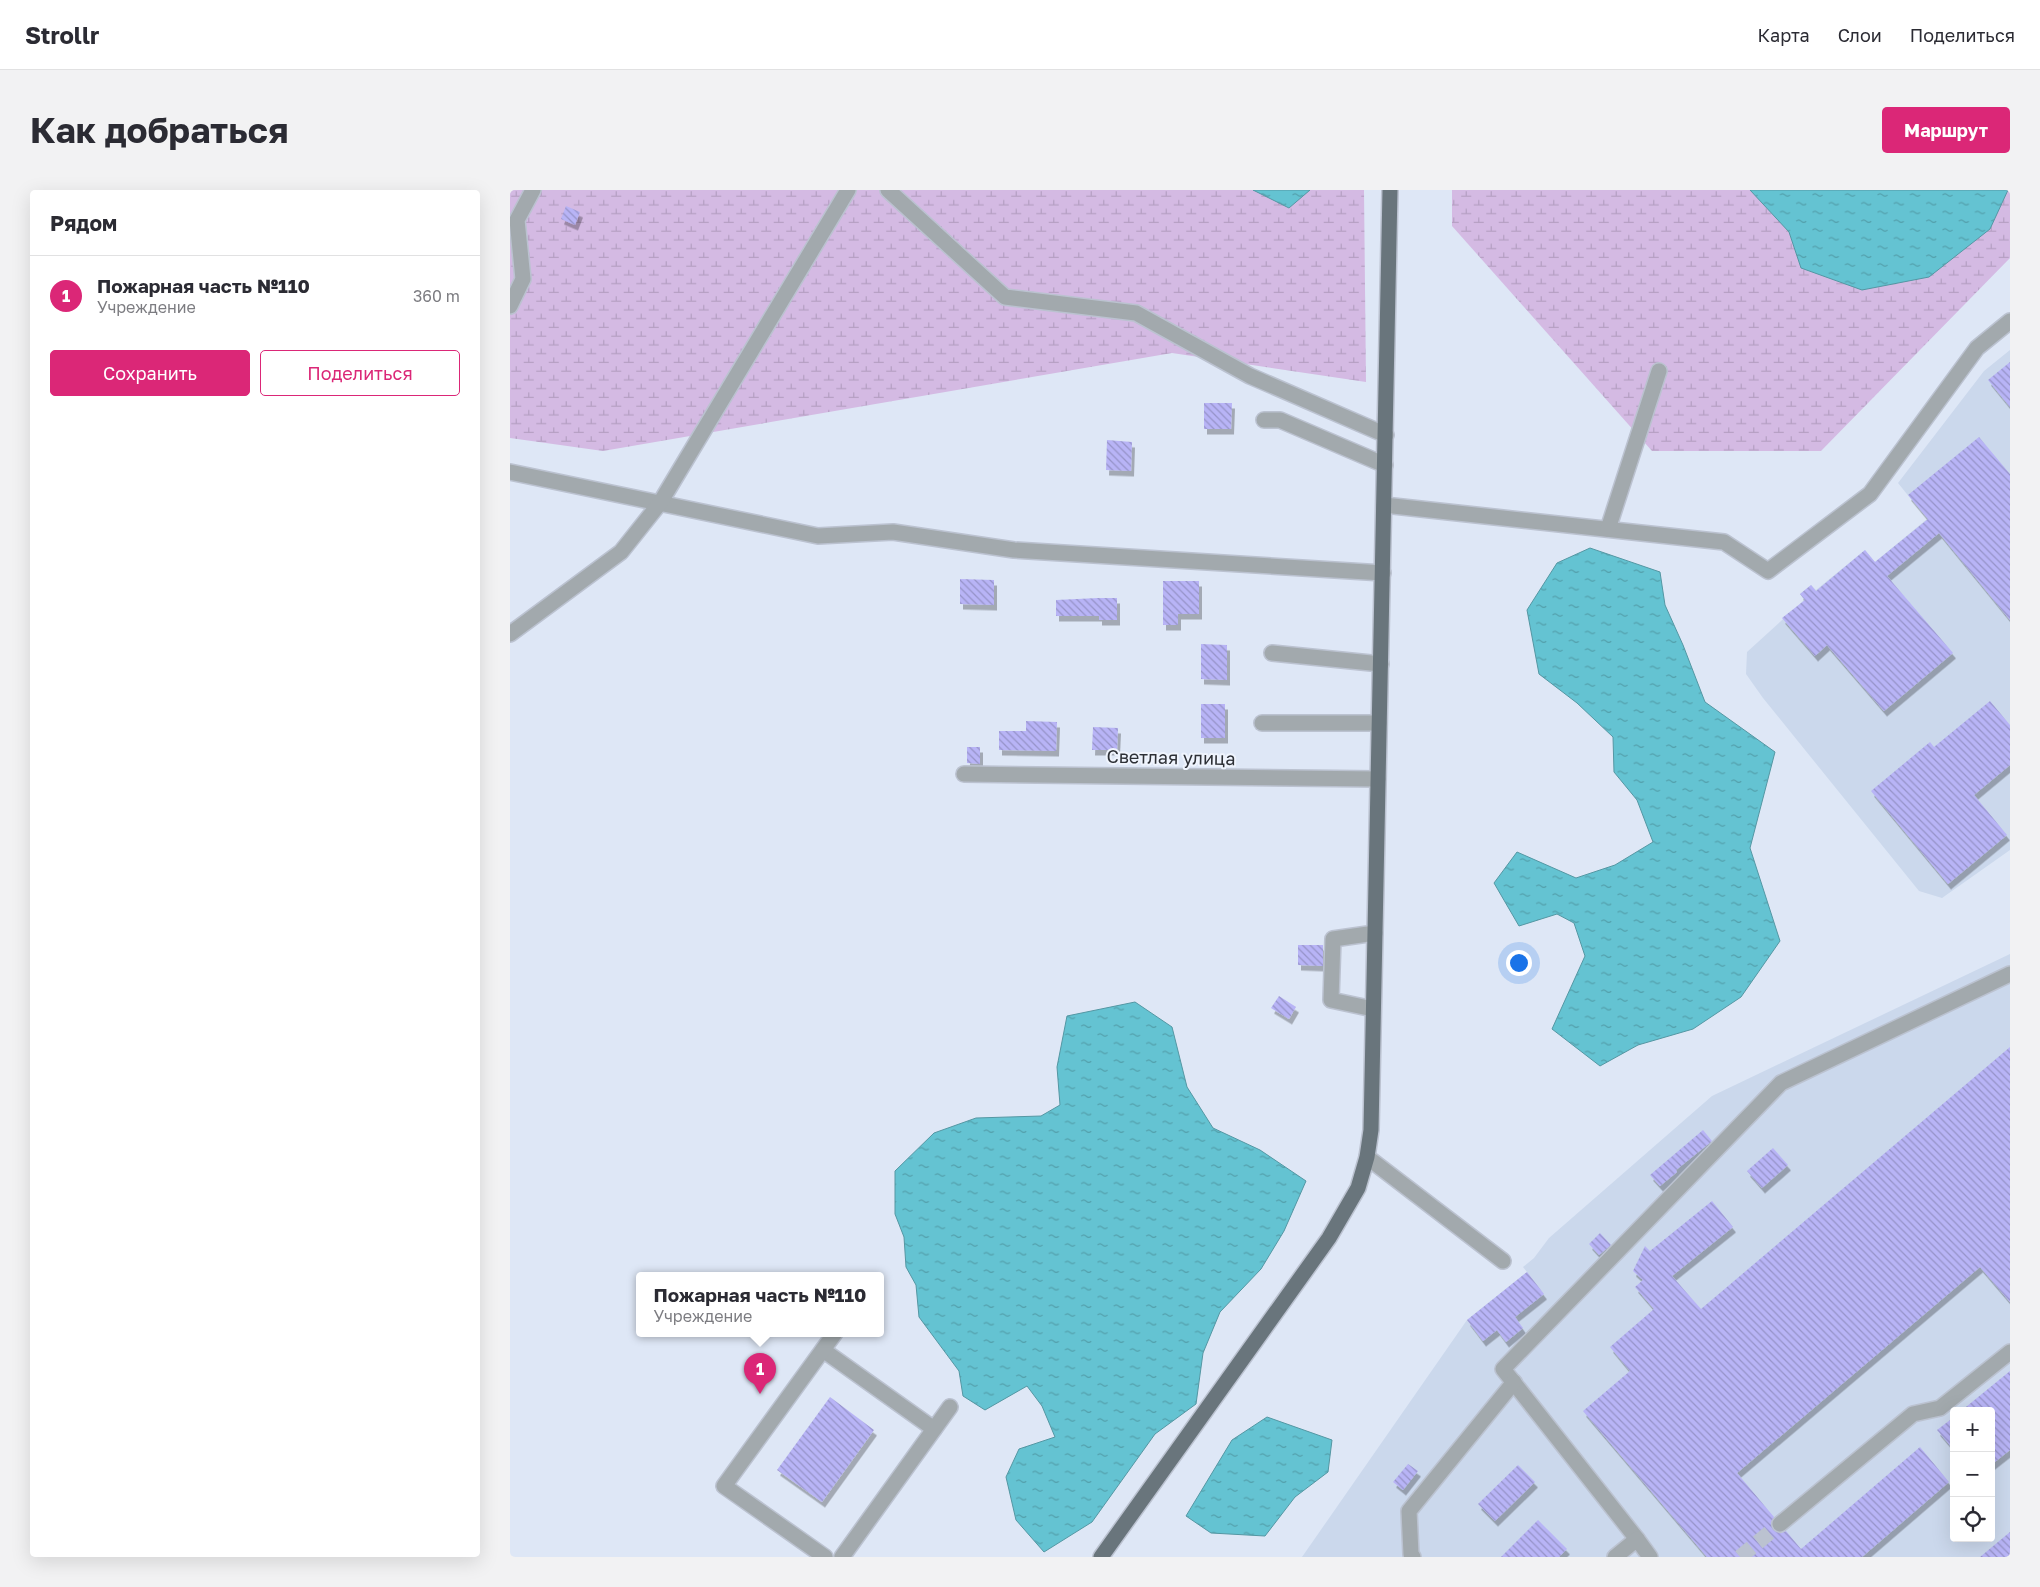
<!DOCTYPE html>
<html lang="ru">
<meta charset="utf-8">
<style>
:root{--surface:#fff;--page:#f2f2f3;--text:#2b2b33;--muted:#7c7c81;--line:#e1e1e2;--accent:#db2777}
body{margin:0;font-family:"Golos Text",sans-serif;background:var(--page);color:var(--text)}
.controls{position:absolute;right:15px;bottom:15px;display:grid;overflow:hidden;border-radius:5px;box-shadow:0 5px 20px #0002}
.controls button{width:45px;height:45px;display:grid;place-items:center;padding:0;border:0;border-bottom:1px solid var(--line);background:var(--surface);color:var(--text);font:25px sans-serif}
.you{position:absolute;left:1008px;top:772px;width:18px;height:18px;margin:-12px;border:4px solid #fff;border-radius:50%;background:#1a73e8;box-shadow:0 0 0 8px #1a73e833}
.badge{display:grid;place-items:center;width:32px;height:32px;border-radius:50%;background:var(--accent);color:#fff;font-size:16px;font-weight:700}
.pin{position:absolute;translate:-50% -41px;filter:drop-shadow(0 1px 2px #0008)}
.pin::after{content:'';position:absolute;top:26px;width:18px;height:15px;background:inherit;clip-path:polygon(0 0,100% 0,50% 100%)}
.popup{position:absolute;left:126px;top:1082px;width:248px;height:65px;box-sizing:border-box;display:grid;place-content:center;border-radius:5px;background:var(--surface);filter:drop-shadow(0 1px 4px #0005);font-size:16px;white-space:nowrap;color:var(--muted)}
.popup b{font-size:19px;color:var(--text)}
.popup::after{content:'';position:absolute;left:50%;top:100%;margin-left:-10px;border:10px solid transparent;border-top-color:var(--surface)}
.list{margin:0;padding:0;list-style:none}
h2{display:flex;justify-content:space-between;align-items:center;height:65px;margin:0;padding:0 20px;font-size:21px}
h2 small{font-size:16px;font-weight:400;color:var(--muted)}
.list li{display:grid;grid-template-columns:32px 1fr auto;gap:15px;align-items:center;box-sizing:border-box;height:80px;padding:0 20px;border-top:1px solid var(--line)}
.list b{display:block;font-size:19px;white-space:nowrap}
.list p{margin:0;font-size:16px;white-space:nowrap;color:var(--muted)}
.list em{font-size:16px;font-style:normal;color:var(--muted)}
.actions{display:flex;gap:10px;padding:15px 20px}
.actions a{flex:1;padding:11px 0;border:1px solid var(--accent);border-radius:5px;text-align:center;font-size:18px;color:var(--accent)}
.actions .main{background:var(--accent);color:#fff}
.icon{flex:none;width:28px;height:28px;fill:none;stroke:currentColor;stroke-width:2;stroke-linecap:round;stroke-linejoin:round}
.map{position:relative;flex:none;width:1500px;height:1367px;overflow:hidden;border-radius:5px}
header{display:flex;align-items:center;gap:30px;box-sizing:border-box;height:70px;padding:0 25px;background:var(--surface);border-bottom:1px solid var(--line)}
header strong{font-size:24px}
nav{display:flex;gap:28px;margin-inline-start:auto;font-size:18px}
.intro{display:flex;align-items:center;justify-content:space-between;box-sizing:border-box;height:120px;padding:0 30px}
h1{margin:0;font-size:35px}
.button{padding:12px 22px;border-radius:5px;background:var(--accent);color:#fff;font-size:18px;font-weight:700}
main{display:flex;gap:30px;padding:0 30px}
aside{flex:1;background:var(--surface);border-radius:5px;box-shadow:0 5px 20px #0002}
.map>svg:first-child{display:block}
</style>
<header>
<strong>Strollr</strong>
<nav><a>Карта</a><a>Слои</a><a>Поделиться</a></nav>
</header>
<div class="intro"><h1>Как добраться</h1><a class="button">Маршрут</a></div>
<main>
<aside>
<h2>Рядом<small></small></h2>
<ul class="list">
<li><span class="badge">1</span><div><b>Пожарная часть №110</b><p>Учреждение</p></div><em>360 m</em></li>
</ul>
<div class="actions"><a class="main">Сохранить</a><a>Поделиться</a></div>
</aside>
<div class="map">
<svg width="1500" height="1367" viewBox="0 0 1500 1367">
<defs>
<pattern id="wetland-marsh" width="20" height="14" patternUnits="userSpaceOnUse" patternTransform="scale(1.25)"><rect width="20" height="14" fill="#d4bae3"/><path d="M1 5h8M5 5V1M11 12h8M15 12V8" fill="none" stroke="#b6a0c3"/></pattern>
<pattern id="water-ripples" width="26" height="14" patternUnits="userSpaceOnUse" patternTransform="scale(1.25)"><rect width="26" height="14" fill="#64c3d2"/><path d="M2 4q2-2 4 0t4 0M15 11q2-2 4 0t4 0" fill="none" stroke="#539fab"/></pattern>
<pattern id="building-back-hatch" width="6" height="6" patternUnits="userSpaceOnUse" patternTransform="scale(1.25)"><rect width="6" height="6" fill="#b8b4f6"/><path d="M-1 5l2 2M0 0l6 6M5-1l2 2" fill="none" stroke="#9693c8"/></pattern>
<filter id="shadow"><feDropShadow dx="3" dy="5.5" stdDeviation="0" flood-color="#0004"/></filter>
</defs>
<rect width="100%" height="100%" fill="#dee7f6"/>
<g fill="#cbd8ec" fill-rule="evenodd">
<path d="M 1500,160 L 1500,660 L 1432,708 L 1409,701 L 1253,508 L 1236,484 L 1237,462 L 1294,410 L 1290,404 L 1301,395 L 1306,400 L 1355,360 L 1365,372 L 1417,329 L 1388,293 L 1474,181 Z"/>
<path d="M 1500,764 L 1500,1367 L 792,1367 L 957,1130 L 1017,1082 L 1013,1077 L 1024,1068 L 1039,1048 L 1202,906 ZM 1444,1221 L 1481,1221 L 1481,1348 L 1444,1348 Z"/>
</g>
<g fill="url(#wetland-marsh)">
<path d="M 0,0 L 854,0 L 856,192 L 662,163 L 93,261 L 0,248 Z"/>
<path d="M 942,0 L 1500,0 L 1500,68 L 1311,261 L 1142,261 L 942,36 Z"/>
</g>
<g fill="url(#water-ripples)" stroke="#5497a3">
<path d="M 743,0 L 800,0 L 779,18 Z"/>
<path d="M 1240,0 L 1498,0 L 1480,39 L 1419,87 L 1352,100 L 1291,78 L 1279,42 Z"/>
<path d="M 1080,358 L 1150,382 L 1155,415 L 1173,455 L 1195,512 L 1265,562 L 1240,658 L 1270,751 L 1231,807 L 1183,839 L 1128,855 L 1090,876 L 1042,839 L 1075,766 L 1064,733 L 1047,724 L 1009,736 L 984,693 L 1007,662 L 1066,688 L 1105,675 L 1143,652 L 1127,610 L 1104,582 L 1103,547 L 1067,513 L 1029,484 L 1017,420 L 1047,373 Z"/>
<path d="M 625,812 L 662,837 L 677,897 L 703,938 L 750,960 L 796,991 L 774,1041 L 751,1079 L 710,1122 L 693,1163 L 686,1214 L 645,1244 L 582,1332 L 534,1362 L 506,1330 L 496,1287 L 509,1259 L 545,1247 L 532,1216 L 517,1196 L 475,1220 L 453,1206 L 449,1181 L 409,1127 L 406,1095 L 396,1077 L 394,1047 L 385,1024 L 385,981 L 424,943 L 466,928 L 531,926 L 550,915 L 547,877 L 557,826 Z"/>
<path d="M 757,1227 L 822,1250 L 818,1282 L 785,1307 L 755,1346 L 701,1343 L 676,1326 L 722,1250 Z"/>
</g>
<g fill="url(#building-back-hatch)" filter="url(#shadow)">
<path d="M 56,16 L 70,22 L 65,35 L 51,29 Z"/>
<path d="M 1500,172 L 1500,217 L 1478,190 Z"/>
<path d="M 694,213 L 722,213 L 721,239 L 694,239 Z"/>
<path d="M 1469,247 L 1500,284 L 1500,430 L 1429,343 L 1377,386 L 1443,463 L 1374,521 L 1317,455 L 1305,466 L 1272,428 L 1295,410 L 1290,404 L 1301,395 L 1306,401 L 1355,360 L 1365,372 L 1418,329 L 1398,305 Z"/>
<path d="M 597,250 L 622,252 L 621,281 L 596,280 Z"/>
<path d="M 450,389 L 484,390 L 484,415 L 450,414 Z"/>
<path d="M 653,391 L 689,391 L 689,424 L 668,424 L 668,435 L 653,435 Z"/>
<path d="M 588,408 L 607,408 L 607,430 L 589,430 L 589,426 L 546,426 L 546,410 Z"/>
<path d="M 691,454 L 717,455 L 717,490 L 691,489 Z"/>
<path d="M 1480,511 L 1500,535 L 1500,575 L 1464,605 L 1497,645 L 1438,694 L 1361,601 L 1420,552 L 1424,557 Z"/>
<rect x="691" y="514" width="24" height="34"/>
<path d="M 516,531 L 547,532 L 546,561 L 489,560 L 489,541 L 516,541 Z"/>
<path d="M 583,537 L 608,538 L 607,560 L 582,560 Z"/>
<path d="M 457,557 L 470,557 L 470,574 L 457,573 Z"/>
<path d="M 788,755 L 813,755 L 813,776 L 788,775 Z"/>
<path d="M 769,806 L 786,817 L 779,829 L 761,818 Z"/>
<path d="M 1500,857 L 1500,1112 L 1470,1077 L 1227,1283 L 1264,1327 L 1261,1335 L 1263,1340 L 1271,1343 L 1276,1341 L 1291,1359 L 1410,1257 L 1439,1292 L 1352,1367 L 1197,1367 L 1073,1221 L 1120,1181 L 1100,1157 L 1144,1119 L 1125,1097 L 1133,1090 L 1123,1081 L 1135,1056 L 1140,1061 L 1202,1011 L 1223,1037 L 1162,1086 L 1191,1119 Z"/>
<path d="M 1193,940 L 1202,951 L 1166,980 L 1167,982 L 1150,996 L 1140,985 Z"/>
<path d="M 1263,958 L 1278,975 L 1252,998 L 1237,981 Z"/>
<path d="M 1090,1043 L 1101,1055 L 1089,1065 L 1079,1054 Z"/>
<path d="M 1017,1082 L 1034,1104 L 1005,1127 L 1013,1138 L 996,1152 L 987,1140 L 973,1151 L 957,1130 Z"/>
<path d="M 1500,1181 L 1500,1260 L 1481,1275 L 1481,1221 L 1451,1221 Z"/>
<path d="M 320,1207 L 364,1240 L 312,1312 L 267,1280 Z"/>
<path d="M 1444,1227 L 1444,1260 L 1427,1240 Z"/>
<path d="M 898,1274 L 908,1281 L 893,1300 L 883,1292 Z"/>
<path d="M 1008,1275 L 1025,1292 L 985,1331 L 968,1314 Z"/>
<path d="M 1028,1330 L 1057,1359 L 1049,1367 L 991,1367 Z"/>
<path d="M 1500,1342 L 1500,1367 L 1470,1367 Z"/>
</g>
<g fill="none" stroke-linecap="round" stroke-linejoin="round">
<path stroke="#bbc2d0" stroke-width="15" stroke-dasharray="15 8" stroke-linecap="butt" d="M 1230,1367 L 1270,1334"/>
<g stroke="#bbc2d0" stroke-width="18">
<g id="minor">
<path d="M 378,0 L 495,107 L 626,123 L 740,186 L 876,245"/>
<path d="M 0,116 L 13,89 L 7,30 L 23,0"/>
<path d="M 754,230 L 770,230 L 875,275"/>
<path d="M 0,282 L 308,346 L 383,342 L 504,360 L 873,383"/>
<path d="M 874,315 L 1214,352 L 1258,381 L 1360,304 L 1467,158 L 1500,131"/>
<path d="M 1098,339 L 1149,181"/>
<path d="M 0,444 L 111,362 L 150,313 L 338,0"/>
<path d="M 762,463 L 871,474"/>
<path d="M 752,533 L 869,533"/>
<path d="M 454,584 L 868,589"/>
<path d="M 863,819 L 821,810 L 823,749 L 865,743"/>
<path d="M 857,967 L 993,1071"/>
<path d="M 313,1160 L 424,1239"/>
<path d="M 1270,1334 L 1403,1224 L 1430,1218 L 1500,1162"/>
<path d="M 1127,1349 L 993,1179 L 1271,893 L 1500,784"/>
<path d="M 315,1367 L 214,1296 L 325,1143"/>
<path d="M 332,1367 L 440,1217"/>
<path d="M 903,1367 L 901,1364 L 899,1321 L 1004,1192"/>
<path d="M 1105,1367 L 1127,1349 L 1140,1367"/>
</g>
</g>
<g stroke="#bbc2d0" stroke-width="18">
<path id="major" d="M 591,1367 L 819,1048 L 848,998 L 857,967 L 861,940 L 880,0"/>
</g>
<use href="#minor" stroke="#a2a9ad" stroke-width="15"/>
<use href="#major" stroke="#69757c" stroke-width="15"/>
</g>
<g text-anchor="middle" stroke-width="4" stroke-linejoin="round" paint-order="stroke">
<g font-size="18" fill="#2d3036" stroke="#eff4fd">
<text transform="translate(661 568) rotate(1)" y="6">Светлая улица</text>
</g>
</g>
</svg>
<div class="controls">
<button>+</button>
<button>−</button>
<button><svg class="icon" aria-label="locate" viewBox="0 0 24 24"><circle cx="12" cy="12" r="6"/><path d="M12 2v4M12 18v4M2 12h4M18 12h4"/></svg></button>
</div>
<div class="you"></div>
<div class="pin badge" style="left:250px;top:1204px">1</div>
<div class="popup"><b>Пожарная часть №110</b>Учреждение</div>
</div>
</main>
